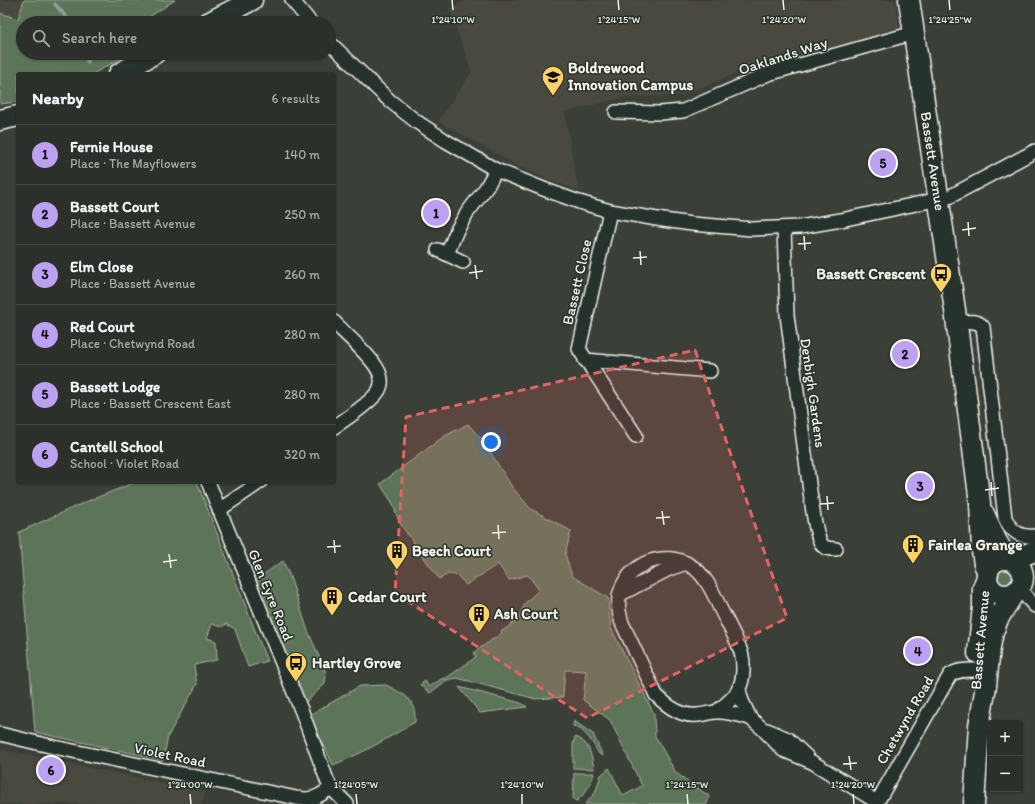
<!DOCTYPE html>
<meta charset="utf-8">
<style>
:root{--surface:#2c302a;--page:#343832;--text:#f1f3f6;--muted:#a6a9a8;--line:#484b47;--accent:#bca0f2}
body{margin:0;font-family:Itim,sans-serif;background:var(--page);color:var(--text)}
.controls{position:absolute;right:12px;bottom:12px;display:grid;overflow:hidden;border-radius:4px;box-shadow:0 1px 3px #0004}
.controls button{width:36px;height:36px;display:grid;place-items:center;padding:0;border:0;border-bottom:1px solid var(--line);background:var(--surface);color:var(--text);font:20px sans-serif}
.you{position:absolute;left:491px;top:442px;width:14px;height:14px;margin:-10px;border:3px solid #fff;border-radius:50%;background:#1a73e8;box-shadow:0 0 0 6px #1a73e833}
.badge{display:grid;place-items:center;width:26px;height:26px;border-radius:50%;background:var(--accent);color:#111;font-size:13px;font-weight:700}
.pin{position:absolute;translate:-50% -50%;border:2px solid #fff;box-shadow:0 1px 4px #0006}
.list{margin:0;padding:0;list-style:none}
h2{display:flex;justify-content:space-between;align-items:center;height:52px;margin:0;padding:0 16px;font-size:17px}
h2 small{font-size:13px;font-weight:400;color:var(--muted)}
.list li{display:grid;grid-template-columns:26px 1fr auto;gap:12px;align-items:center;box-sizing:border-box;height:60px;padding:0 16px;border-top:1px solid var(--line)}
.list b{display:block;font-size:15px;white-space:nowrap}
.list p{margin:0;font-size:13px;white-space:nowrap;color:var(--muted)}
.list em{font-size:13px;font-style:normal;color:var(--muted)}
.icon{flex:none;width:22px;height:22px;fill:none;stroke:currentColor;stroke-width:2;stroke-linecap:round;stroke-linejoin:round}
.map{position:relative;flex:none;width:1035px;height:804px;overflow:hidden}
.search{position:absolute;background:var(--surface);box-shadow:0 1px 3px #0004;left:16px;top:16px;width:320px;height:44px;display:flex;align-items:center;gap:10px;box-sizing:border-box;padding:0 14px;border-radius:22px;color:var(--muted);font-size:15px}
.panel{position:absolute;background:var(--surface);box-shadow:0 1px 3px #0004;left:16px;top:72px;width:320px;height:412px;border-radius:4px}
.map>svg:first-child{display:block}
</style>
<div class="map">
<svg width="1035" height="804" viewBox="0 0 1035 804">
<rect width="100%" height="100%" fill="#3a4038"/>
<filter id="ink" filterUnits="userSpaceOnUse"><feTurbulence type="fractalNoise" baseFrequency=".025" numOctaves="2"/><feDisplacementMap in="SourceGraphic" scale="8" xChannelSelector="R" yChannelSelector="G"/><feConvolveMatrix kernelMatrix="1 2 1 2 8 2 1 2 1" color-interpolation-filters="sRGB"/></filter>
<g filter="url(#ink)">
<g fill="#484a40">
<path d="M 0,0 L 24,0 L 18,19 L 14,45 L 18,102 L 3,104 L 0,104 Z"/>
<path d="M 467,0 L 895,0 L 900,30 L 757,65 L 683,95 L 620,98 L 565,112 L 571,150 L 579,191 L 540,176 L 518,166 L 438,121 L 472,72 L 449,8 Z"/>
<path d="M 0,749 L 205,792 L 202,804 L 0,804 Z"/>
</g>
<g fill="#5b7459" stroke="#a8b2a0">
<path d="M 24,0 L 175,0 L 140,23 L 23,23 L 23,53 L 130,53 L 93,74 L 18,74 L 18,102 L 0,104 L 0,13 L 18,19 Z"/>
<path d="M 468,424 L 484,442 L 512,487 L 531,509 L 571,531 L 565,554 L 572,576 L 608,598 L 611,628 L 654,714 L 655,736 L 676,773 L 709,796 L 707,804 L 585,804 L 595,793 L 601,775 L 609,768 L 623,796 L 642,786 L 610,720 L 583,700 L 586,671 L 565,670 L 563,697 L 536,699 L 457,678 L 447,680 L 430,693 L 420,685 L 425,681 L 429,687 L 443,678 L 445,679 L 476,657 L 473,653 L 502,633 L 501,632 L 518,620 L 525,603 L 539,590 L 528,575 L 509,580 L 498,564 L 466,585 L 457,575 L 448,574 L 439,579 L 399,522 L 393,504 L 380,484 L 443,437 Z"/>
<path d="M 136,482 L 197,482 L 267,661 L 248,667 L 235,629 L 226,624 L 221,627 L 212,624 L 207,638 L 216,641 L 217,660 L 194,665 L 197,684 L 168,736 L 163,760 L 35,732 L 19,532 L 83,503 Z"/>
<path d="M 283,561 L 289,574 L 308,631 L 326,673 L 325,684 L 305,703 L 254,581 Z"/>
<circle cx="1005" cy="577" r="9"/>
<path d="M 386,685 C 405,695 416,698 415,722 C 388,738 362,754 333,765 L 310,715 L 360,686 Z"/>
<path d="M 459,687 L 521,703 L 527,707 L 480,713 Z"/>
<path d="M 574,721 L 593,734 L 603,756 L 599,754 C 593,743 586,730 573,726 Z"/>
<path d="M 575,737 C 589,740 592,757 594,769 L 573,768 L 573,744 Z"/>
<path d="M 574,773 L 594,773 C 591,784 586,793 577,801 L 574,800 L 573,798 Z"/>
</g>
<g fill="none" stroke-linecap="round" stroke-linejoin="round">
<g stroke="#8c9f9f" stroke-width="3.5">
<path d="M 55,4 L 71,23"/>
<path d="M 84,53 L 88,62"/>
</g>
<g stroke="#f4f1e8" stroke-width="16">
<g id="street">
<path d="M 292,0 L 311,23"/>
<path d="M 329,42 L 390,101 L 417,122 L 446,141 L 496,170 L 546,190 L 579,202 L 610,211 L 663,220 L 692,224 L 752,229 L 800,227 L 841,220 L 949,197 L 1035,151"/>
<path d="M 616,112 L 660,113 L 683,111 L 768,74 L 903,36 L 914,35"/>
<path d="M 610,211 L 579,349 L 636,436"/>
<path d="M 784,228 L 787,315 L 811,499 C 813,510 816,539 823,546 C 827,549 831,549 836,549"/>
<path d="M 438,250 L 463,262"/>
<path d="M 447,254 L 457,230 L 467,213 L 486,188 L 496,170"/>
<path d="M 334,322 C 345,334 377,361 380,375 C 382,380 381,386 379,390 C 372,402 346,419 334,427"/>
<path d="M 957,323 C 966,322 977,319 983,327 L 1005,518 C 1011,531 1020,538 1035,536"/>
<path d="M 585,360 L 710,371"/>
<path d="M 208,482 L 302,712 L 327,780 L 331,788 L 347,804"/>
<path d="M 219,510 L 260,482"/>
<path d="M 1019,589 L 1035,606"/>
<path d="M 619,595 L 669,569 L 686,563"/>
<path d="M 739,690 L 742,701 L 750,718 L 763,729 L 783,750 L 812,762 L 877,802"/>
<path d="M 716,712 C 724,706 735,698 739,688 C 744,679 744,662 741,652 C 736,637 727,622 720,608 C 716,599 712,589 706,581 C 702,575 697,569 691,566 C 665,549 628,563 620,593 C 617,603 619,614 622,623 L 656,695 C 667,706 681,717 697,715 C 704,715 710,712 716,712 C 727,711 739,715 750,718"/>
<path d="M 767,730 L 788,739 L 807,757"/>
<path d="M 0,734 L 54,747 L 296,798 C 312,801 318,797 331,788"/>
<path d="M 876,804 L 950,675 C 957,670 966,670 975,670"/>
</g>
</g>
<g stroke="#f4f1e8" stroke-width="23">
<g id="primary">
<path id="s1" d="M 909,0 L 955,310 L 980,503 L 982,551 L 984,564 L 988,573"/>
<path d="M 208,23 L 252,0"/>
<path d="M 119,74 L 155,53"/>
<path d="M 0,120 L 18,116"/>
<path d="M 984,514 L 997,542 L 1008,559"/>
<circle cx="1005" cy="577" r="18"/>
<path d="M 1011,560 L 1035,551"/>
<path d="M 978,653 L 983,607 L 983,588 L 987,577"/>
<path d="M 974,804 L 979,726 L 986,686 L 990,647 L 993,632 L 998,619 L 1014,593"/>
</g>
</g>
<use href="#street" stroke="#26332d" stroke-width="13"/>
<use href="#primary" stroke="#26332d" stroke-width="20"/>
</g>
</g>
<path fill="#df6462" fill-opacity="0.2" stroke="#df6462" stroke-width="3" stroke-dasharray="8 5" stroke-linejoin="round" d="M 695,350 L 787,618 L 587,718 L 395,593 L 406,417 Z"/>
<path fill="none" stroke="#f4f1e8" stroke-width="1.5" d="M 452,0 L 453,10M 618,0 L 619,10M 783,0 L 784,10M 949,0 L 950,10M 968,222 L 969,236M 962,230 L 976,228M 804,236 L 805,250M 798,244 L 811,243M 640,251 L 641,265M 633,258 L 647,257M 475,265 L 477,279M 469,273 L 483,271M 991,482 L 992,496M 985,490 L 999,488M 827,496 L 828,510M 820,504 L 834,503M 662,511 L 664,525M 656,518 L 670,517M 498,525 L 499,539M 492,533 L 506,532M 334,540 L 335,553M 327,547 L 341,546M 169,554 L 171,568M 163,562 L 177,560M 849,756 L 851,770M 843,764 L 857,763M 190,794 L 191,804M 356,794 L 357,804M 522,794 L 522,804M 687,794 L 688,804M 853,794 L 854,804"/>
<defs>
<g id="university-pin" transform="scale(1.15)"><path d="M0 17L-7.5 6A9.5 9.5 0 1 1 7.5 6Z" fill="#ffd166" stroke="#26332d"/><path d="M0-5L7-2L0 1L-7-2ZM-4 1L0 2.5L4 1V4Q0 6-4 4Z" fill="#111"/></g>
<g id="bus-pin" transform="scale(1.15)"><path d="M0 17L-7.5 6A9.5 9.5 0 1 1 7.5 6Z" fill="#ffd166" stroke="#26332d"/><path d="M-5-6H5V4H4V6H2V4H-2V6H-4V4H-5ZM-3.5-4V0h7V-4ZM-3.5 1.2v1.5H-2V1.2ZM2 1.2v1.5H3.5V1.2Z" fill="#111"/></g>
<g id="building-pin" transform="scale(1.15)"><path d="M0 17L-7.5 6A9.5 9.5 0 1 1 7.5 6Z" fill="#ffd166" stroke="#26332d"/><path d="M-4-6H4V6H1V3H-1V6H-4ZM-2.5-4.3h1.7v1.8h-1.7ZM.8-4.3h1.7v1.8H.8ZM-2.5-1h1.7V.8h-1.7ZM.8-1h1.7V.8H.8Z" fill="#111"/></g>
</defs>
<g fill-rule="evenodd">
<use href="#university-pin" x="553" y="77"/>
<use href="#bus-pin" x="941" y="274"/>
<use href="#building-pin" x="913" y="545"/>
<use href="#building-pin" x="397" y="551"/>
<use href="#building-pin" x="332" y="597"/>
<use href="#building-pin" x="479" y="614"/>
<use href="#bus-pin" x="296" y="663"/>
</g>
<g text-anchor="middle" stroke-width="3" stroke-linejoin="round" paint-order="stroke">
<g font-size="15" fill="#f4f1e8" stroke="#26332d">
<text transform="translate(783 56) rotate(-18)" y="5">Oaklands Way</text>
<text dy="5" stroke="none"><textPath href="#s1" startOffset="163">Bassett Avenue</textPath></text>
<text transform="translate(577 282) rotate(-77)" y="5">Bassett Close</text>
<text transform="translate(813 393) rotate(82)" y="5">Denbigh Gardens</text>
<text transform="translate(271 595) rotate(68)" y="5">Glen Eyre Road</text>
<text transform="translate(980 640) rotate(-85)" y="5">Bassett Avenue</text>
<text transform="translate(905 720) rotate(-60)" y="5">Chetwynd Road</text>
<text transform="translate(170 755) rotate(12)" y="5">Violet Road</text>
</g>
<g font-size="15" font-weight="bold" fill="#f4f1e8" stroke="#26332d" text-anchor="start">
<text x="568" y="73">Boldrewood<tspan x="568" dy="17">Innovation Campus</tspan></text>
<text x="926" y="279" text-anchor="end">Bassett Crescent</text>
<text x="928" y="550">Fairlea Grange</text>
<text x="412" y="556">Beech Court</text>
<text x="348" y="602">Cedar Court</text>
<text x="494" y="619">Ash Court</text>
<text x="312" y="668">Hartley Grove</text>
</g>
</g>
<g font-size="10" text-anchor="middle" fill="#f4f1e8" stroke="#26332d" stroke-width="3" stroke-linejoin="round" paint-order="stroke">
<text x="453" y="23">1°24'10"W</text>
<text x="619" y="23">1°24'15"W</text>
<text x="784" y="23">1°24'20"W</text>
<text x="950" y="23">1°24'25"W</text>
<text x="190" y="788">1°24'00"W</text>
<text x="356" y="788">1°24'05"W</text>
<text x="522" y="788">1°24'10"W</text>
<text x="687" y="788">1°24'15"W</text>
<text x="853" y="788">1°24'20"W</text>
</g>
</svg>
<div class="controls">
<button>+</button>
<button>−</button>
</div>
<div class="you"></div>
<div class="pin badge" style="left:436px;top:213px">1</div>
<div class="pin badge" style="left:905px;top:354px">2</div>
<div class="pin badge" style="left:920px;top:486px">3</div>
<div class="pin badge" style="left:918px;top:651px">4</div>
<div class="pin badge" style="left:883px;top:163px">5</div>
<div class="pin badge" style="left:51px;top:770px">6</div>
<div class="search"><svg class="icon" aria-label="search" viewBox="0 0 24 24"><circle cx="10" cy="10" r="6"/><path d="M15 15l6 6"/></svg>Search here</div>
<section class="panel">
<h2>Nearby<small>6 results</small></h2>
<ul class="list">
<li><span class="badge">1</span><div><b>Fernie House</b><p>Place · The Mayflowers</p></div><em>140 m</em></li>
<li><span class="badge">2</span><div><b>Bassett Court</b><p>Place · Bassett Avenue</p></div><em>250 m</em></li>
<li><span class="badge">3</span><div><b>Elm Close</b><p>Place · Bassett Avenue</p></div><em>260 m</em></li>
<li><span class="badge">4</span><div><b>Red Court</b><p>Place · Chetwynd Road</p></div><em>280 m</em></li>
<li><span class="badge">5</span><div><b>Bassett Lodge</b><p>Place · Bassett Crescent East</p></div><em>280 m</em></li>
<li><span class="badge">6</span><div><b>Cantell School</b><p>School · Violet Road</p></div><em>320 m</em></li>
</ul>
</section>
</div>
